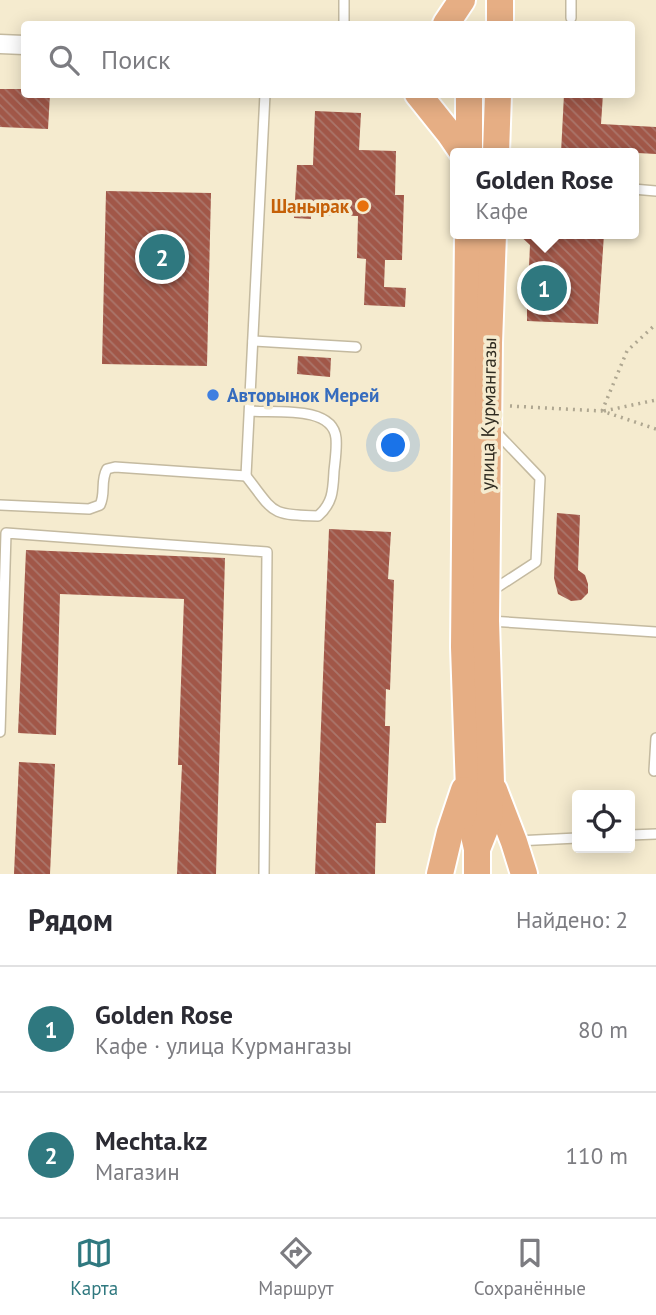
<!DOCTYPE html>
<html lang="ru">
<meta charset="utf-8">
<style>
:root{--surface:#fff;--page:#f2f2f3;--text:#2b2b33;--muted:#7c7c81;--line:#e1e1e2;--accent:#2f787f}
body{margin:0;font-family:"PT Sans",sans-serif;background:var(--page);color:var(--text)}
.controls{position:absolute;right:21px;bottom:21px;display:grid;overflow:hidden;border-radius:7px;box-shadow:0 4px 18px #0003}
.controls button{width:63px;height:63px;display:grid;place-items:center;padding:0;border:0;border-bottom:2px solid var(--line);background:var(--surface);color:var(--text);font:35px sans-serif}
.you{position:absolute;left:394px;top:446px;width:24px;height:24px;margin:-18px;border:5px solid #fff;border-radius:50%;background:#1a73e8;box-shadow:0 0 0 10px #1a73e833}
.badge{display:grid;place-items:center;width:46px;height:46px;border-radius:50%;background:var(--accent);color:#fff;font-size:23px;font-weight:700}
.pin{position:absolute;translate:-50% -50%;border:4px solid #fff;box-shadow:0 2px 7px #0006}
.popup{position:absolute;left:450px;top:148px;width:189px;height:91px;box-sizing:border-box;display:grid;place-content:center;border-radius:7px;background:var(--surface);filter:drop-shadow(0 2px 5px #0005);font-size:23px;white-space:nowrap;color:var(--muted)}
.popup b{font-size:26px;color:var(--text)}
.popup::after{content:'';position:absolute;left:50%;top:100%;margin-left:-14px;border:14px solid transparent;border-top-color:var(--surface)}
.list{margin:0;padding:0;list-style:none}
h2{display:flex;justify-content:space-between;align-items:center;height:91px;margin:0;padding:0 28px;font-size:30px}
h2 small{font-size:23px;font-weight:400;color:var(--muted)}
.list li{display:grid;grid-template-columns:46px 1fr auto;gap:21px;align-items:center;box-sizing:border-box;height:126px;padding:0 28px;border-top:2px solid var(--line)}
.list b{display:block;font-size:26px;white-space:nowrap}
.list p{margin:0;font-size:23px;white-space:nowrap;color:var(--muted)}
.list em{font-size:23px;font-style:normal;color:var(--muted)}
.icon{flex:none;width:38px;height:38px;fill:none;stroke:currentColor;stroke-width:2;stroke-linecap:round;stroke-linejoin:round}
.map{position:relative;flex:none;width:656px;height:874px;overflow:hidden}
.search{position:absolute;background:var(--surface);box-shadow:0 4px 18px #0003;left:21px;right:21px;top:21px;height:77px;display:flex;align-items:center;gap:18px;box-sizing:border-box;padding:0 24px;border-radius:7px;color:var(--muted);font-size:26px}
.sheet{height:343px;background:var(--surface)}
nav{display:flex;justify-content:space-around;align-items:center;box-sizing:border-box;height:98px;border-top:2px solid var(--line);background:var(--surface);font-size:19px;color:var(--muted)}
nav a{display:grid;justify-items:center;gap:4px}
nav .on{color:var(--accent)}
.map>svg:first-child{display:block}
</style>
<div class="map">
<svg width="656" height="874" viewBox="0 0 656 874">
<defs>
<pattern id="building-back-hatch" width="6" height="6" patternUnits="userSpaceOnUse" patternTransform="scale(1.75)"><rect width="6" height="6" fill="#a15748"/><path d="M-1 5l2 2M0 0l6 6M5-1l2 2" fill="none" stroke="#ab766b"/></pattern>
</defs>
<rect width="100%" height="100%" fill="#f5ebcf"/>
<g fill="url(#building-back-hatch)">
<path d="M 0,89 L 24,89 L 24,94 L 50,94 L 48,129 L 0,127 Z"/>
<path d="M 564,94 L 603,94 L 601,124 L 656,127 L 656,154 L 582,150 L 582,153 L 561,153 Z"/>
<path d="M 315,111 L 361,113 L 359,150 L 396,151 L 395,195 L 404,195 L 402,260 L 385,260 L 384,287 L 406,288 L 405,307 L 364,305 L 366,259 L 357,258 L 358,216 L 311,215 L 311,219 L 294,218 L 297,165 L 313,165 Z"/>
<path d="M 106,191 L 211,193 L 207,366 L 102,364 Z"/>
<path d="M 518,234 L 604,234 L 598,324 L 527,321 L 527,308 L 523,304 L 524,295 L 528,289 L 530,245 Z"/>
<path d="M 298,356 L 331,358 L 330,377 L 297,374 Z"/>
<path d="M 557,513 L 580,515 L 578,570 L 585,575 L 588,584 L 588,593 L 581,600 L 571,601 L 558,594 L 554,578 Z"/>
<path d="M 329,529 L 391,532 L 388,579 L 394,580 L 390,690 L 386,689 L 385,726 L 390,726 L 386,823 L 376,823 L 375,874 L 315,874 Z"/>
<path d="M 26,550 L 225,558 L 216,874 L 177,874 L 182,765 L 178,765 L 184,599 L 60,594 L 56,735 L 18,733 Z"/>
<path d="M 19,762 L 55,764 L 50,874 L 14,874 Z"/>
</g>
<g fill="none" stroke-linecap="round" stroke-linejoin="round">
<g stroke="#c4baa0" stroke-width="12">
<g id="service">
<path d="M 344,0 L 344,24"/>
<path d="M 571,18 L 571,0"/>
<path d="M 633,189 L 656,191"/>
<path d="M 253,341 L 356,347"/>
<path d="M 246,476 C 275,513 269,515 318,516 C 333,503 333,490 334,471 C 335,461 337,449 336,438 C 333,405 274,413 250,411"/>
<path d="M 0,505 L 89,509 L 100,505 C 106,493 100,481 107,469 L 115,467 L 246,476 L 265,94"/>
<path d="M 490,592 L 536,562 L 540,478 L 494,430"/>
<path d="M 490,621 L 656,632"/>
<path d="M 0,732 L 6,533 L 267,552 L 264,874"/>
<path d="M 654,771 L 656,738"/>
<path d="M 630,835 L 656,834"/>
<path d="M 516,841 L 577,838"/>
</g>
</g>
<g stroke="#c4baa0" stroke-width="21">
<path id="minor" d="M 0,44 L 24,45"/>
</g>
<g stroke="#fff" stroke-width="30">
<g id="primary">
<path d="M 446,24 L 462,0"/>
<path d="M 500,24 L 500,0"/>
<path d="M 418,94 L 450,134 L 463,153"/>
<path d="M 469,153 L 469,94"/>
<path d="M 496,153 L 498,94"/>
<path d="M 468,234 L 464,647 L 470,818 L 477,849 L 477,874"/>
<path d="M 494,790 L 514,842 L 524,874"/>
<path d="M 477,849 L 489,819 L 491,783 L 486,621 L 489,343 L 493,234"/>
<path d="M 440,874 L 450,832 L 464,790"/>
</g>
</g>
<g stroke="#afa791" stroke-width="3.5" stroke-dasharray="2 5" stroke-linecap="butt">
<path d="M 510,406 L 602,411 L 656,429"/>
<path d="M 602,411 L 627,351 L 656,324"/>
<path d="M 604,411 L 656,400"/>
</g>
<use href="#service" stroke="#fff" stroke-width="9"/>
<use href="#minor" stroke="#fff" stroke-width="18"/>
<use href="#primary" stroke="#e6ae84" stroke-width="26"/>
</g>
<circle fill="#e8710a" stroke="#f5ebcf" stroke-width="2.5" cx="363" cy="206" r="7"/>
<circle fill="#3f7fe0" stroke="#f5ebcf" stroke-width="2.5" cx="213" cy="395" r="7"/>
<g text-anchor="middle" stroke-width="7" stroke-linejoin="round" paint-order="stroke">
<g font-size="19" font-weight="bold" fill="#c56008" stroke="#f5ebcf" text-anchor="end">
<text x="349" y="213">Шанырак</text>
</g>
<g font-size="19" font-weight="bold" fill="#366cbe" stroke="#f5ebcf" text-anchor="start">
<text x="227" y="402">Авторынок Мерей</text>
</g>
<g font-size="19" fill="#2f2b20" stroke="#f5ebcf">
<text transform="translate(488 414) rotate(-89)" y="7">улица Курмангазы</text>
</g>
</g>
</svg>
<div class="controls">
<button><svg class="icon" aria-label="locate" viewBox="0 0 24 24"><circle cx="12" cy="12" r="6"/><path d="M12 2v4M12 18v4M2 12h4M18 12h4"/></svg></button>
</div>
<div class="you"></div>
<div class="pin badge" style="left:544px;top:288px">1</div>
<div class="popup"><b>Golden Rose</b>Кафе</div>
<div class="pin badge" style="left:162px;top:257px">2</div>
<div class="search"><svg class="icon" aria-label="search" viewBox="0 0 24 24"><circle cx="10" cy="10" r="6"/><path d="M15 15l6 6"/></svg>Поиск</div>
</div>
<section class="sheet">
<h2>Рядом<small>Найдено: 2</small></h2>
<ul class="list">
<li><span class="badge">1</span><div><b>Golden Rose</b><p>Кафе · улица Курмангазы</p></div><em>80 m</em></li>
<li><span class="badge">2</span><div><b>Mechta.kz</b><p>Магазин</p></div><em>110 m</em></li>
</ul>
</section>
<nav>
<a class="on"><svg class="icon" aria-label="map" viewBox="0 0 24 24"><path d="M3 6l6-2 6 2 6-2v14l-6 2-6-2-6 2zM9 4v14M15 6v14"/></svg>Карта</a>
<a><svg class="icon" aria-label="directions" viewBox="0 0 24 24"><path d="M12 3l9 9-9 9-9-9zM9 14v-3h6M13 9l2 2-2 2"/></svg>Маршрут</a>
<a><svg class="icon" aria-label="saved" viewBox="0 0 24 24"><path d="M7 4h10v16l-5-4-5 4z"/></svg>Сохранённые</a>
</nav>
